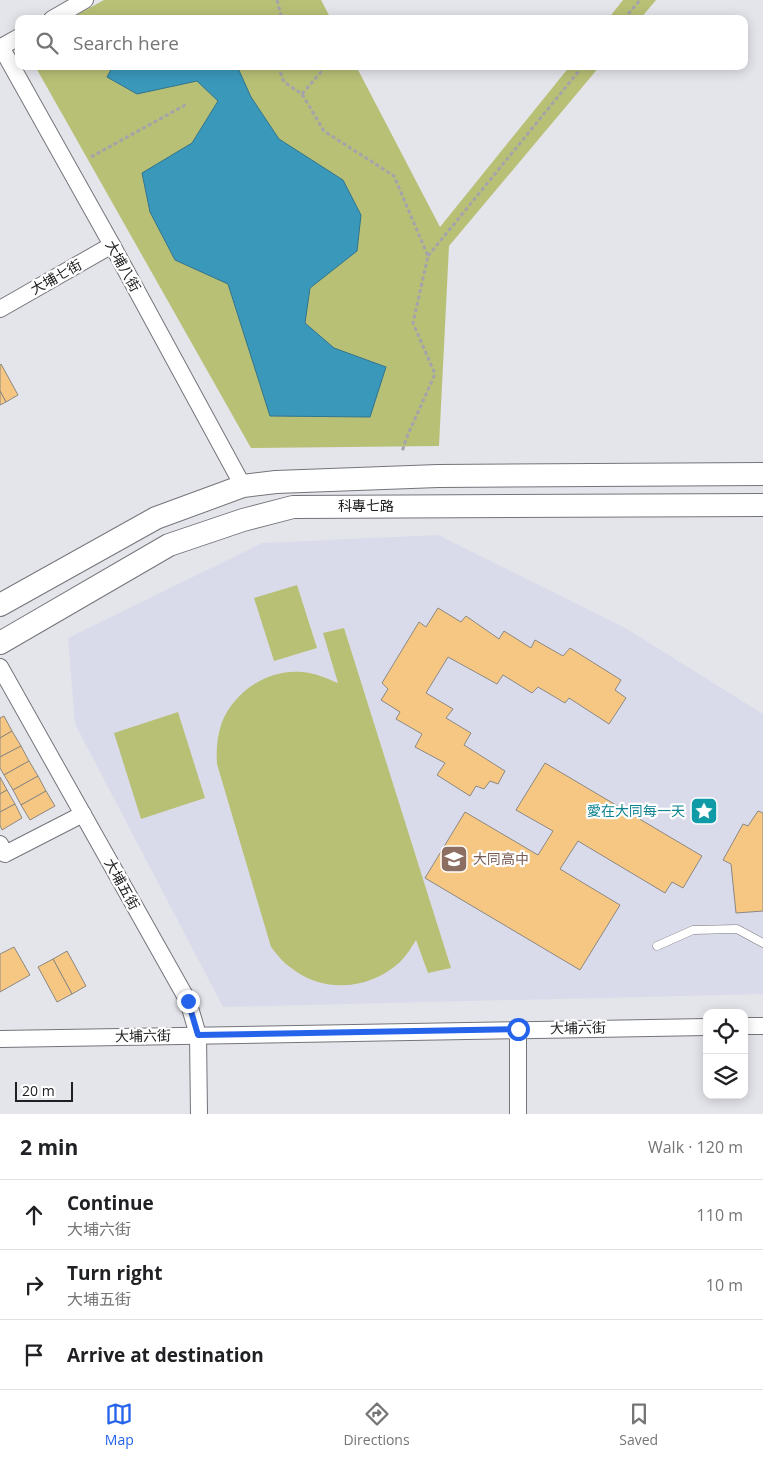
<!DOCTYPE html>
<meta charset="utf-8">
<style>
:root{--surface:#fff;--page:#f6f6f6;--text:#202124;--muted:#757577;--line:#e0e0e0;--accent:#2563eb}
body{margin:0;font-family:"Open Sans","Noto Sans TC",sans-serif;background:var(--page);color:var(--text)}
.controls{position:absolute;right:15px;bottom:15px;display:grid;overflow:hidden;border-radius:10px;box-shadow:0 2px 12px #0003}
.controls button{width:45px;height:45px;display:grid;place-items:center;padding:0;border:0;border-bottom:1px solid var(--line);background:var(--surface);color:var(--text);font:25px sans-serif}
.scale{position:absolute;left:15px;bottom:12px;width:58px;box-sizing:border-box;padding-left:5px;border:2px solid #202023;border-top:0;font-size:14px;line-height:18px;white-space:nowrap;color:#202023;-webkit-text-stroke:4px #fff;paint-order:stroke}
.stop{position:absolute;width:15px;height:15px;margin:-11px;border:4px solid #2563eb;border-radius:50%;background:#fff}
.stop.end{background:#2563eb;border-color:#fff;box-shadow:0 1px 5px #0008}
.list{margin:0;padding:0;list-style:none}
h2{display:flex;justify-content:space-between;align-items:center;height:65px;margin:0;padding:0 20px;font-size:21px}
h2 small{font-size:16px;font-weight:400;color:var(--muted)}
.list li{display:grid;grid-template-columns:32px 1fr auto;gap:15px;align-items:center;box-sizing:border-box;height:70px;padding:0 20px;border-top:1px solid var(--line)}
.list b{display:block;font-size:19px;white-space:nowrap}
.list p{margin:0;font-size:16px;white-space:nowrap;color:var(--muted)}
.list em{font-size:16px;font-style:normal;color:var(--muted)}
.icon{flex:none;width:28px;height:28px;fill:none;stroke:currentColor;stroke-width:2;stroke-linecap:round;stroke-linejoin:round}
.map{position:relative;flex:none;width:763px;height:1114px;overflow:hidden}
.search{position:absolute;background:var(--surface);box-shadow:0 2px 12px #0003;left:15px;right:15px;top:15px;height:55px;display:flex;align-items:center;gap:12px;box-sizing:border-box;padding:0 18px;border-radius:10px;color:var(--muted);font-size:19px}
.sheet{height:275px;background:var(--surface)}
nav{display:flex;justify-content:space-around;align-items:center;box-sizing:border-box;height:70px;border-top:1px solid var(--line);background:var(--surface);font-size:14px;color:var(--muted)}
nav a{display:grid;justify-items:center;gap:2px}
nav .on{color:var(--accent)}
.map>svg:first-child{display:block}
</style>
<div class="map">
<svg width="763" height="1114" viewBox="0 0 763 1114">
<rect width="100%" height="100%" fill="#e4e4eb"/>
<path fill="#dadbea" d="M 438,535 L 627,629 L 763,714 L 763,994 L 223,1007 L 75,724 L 68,638 L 262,543 Z"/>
<g fill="#b8c076">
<path d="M 104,0 L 321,0 L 331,19 L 69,19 Z"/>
<path d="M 623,0 L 656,0 L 640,19 L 608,19 Z"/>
<path d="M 35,66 L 356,66 L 440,227 L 570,66 L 600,66 L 449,246 L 439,446 L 251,448 Z"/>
<path d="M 297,585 L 317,648 L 274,661 L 254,598 Z"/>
<path d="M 344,628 L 451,968 L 428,973 L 416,940 C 411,948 407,955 400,962 C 370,990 322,994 290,967 C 282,962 277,954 271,947 L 217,764 C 216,750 217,736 222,722 C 235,691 268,669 302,672 C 315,673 326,678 338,683 L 323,633 Z"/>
<path d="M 178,712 L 205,798 L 141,819 L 114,733 Z"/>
</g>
<path fill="#3a98bb" stroke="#32748d" d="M 113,66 L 237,66 L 251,97 L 279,139 L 343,180 L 361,215 L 357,251 L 310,288 L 305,323 L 334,348 L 386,367 L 370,417 L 270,416 L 228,284 L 175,260 L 150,212 L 142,173 L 192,143 L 218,101 L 197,81 L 137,94 L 107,77 Z"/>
<g fill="#f6c783" stroke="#8c8882">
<path d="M 1,364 L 18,395 L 6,402 L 0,391 L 0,365 Z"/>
<path d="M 0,391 L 6,402 L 0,405 Z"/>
<path d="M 438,608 L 461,622 L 466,616 L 499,639 L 504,631 L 531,648 L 535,640 L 563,656 L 570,648 L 621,680 L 615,690 L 626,698 L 609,724 L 569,698 L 565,703 L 538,687 L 532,693 L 503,675 L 497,684 L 448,657 L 426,693 L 453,709 L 446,718 L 471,733 L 464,745 L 505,771 L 498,784 L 490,781 L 484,789 L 476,786 L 470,796 L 437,775 L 445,763 L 415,747 L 422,734 L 396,719 L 400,712 L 381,700 L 388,689 L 382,683 L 419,622 L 426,627 Z"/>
<path d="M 4,716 L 12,731 L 0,738 L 0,718 Z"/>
<path d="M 12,731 L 21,746 L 0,757 L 0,738 Z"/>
<path d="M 21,746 L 29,761 L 4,775 L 0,768 L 0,757 Z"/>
<path d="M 29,761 L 38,776 L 13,790 L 4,775 Z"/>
<path d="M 545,763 L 702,856 L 683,888 L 672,882 L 665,893 L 578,841 L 560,869 L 620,905 L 580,970 L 425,878 L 465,812 L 538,855 L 553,831 L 516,810 Z"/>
<path d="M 38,776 L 46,791 L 21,805 L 13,790 Z"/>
<path d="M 0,777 L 7,790 L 0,794 Z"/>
<path d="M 7,790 L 15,804 L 0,812 L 0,794 Z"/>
<path d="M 46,791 L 55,806 L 30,820 L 21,805 Z"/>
<path d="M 15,804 L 22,818 L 2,830 L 0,825 L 0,812 Z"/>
<path d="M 758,811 L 763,813 L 763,911 L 736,913 L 731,864 L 723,860 L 743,824 L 748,826 Z"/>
<path d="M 14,947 L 30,975 L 0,992 L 0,954 Z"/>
<path d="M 67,951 L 86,986 L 72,994 L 53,959 Z"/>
<path d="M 53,959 L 72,994 L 57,1002 L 38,967 Z"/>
</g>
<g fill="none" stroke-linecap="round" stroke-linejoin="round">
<g stroke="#74747b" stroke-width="9">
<path id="lane" d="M 657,946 L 693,930 L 737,929 L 763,943"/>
</g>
<g stroke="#74747b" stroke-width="18">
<g id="street">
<path d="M 52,19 L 85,0"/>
<path d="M 1,47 L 112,245 L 243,486"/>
<path d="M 1,47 L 19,37"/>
<path d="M 0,309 L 112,245"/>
<path d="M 0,667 L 188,1001 L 198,1035 L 199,1114"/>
<path d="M 0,844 L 5,854 L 83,814"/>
<path d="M 744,1026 L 763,1026"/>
<path d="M 518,1029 L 518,1114"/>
<path d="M 0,1039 L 707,1027"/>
</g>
</g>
<g stroke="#74747b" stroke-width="24">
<g id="secondary">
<path d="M 0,605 L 156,518 L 243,486 L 276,482 L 438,476 L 763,474"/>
<path d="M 0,643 L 169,545 L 243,520 L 293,507 L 763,505"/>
</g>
</g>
<g stroke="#a4a4aa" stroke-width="3" stroke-dasharray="4 2.5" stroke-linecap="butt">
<path d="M 277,0 L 282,19"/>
<path d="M 624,19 L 640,0"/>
<path d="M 278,66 L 284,82 L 302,94 L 324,131 L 394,176 L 428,256 L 413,323 L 435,374 L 406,439 L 402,452"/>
<path d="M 302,94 L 321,72 L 319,66"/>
<path d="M 91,157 L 187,104"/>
<path d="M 428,256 L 583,66"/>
</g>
<use href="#lane" stroke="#fff" stroke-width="8"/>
<use href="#street" stroke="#fff" stroke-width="16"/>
<use href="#secondary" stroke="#fff" stroke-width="22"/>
</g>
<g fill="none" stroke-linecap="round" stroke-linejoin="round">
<path stroke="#2563eb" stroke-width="6" d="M 188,1001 L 198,1035 L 518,1029"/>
</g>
<defs>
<g id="sight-square" transform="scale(1.4375)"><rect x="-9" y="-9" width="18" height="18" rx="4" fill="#0f9aa8" stroke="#fff"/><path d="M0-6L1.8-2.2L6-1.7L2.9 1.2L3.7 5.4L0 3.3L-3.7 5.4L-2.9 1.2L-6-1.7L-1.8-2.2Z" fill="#fff"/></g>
<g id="school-square" transform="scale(1.4375)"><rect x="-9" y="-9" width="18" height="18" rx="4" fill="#8d6e63" stroke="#fff"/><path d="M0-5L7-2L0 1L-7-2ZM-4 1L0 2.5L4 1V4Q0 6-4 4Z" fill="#fff"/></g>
</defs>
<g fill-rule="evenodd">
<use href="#sight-square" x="704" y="811"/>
<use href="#school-square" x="454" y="859"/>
</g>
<g text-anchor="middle" stroke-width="4.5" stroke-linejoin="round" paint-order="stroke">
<g font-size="14" fill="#202023" stroke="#fff">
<text transform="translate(123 266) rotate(61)" y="5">大埔八街</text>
<text transform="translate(56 277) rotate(-29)" y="5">大埔七街</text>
<text x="366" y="511">科專七路</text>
<text transform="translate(122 884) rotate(61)" y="5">大埔五街</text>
<text transform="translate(578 1028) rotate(-1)" y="5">大埔六街</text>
<text transform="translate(143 1036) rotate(-1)" y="5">大埔六街</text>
</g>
<g font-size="14" fill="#0d838f" stroke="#fff" text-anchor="end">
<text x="685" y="816">愛在大同每一天</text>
</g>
<g font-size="14" fill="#785e54" stroke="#fff" text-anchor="start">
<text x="473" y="864">大同高中</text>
</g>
</g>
</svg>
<div class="controls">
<button><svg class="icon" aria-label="locate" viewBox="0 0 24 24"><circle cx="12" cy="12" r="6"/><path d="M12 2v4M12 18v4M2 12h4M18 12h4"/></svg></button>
<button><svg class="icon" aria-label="layers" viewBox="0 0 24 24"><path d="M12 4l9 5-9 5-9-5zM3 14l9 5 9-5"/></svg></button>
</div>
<div class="scale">20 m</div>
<div class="stop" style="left:518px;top:1029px"></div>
<div class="stop end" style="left:188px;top:1001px"></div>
<div class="search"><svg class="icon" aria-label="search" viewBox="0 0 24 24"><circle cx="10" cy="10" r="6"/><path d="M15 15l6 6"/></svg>Search here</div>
</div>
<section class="sheet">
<h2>2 min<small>Walk · 120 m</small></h2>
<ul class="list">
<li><svg class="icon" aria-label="ahead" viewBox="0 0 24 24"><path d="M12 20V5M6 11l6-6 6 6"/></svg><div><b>Continue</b><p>大埔六街</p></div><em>110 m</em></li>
<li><svg class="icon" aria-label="right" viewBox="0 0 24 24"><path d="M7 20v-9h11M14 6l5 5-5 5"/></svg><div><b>Turn right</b><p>大埔五街</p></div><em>10 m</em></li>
<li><svg class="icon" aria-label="arrive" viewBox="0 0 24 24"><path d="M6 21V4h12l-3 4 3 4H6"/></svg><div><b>Arrive at destination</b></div></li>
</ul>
</section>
<nav>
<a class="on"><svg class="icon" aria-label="map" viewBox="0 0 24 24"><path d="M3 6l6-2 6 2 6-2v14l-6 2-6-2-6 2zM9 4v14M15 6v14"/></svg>Map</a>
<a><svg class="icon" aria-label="directions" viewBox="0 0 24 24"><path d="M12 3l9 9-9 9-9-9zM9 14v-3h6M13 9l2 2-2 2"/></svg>Directions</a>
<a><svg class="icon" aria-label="saved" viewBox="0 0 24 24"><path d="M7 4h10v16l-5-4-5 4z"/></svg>Saved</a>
</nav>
